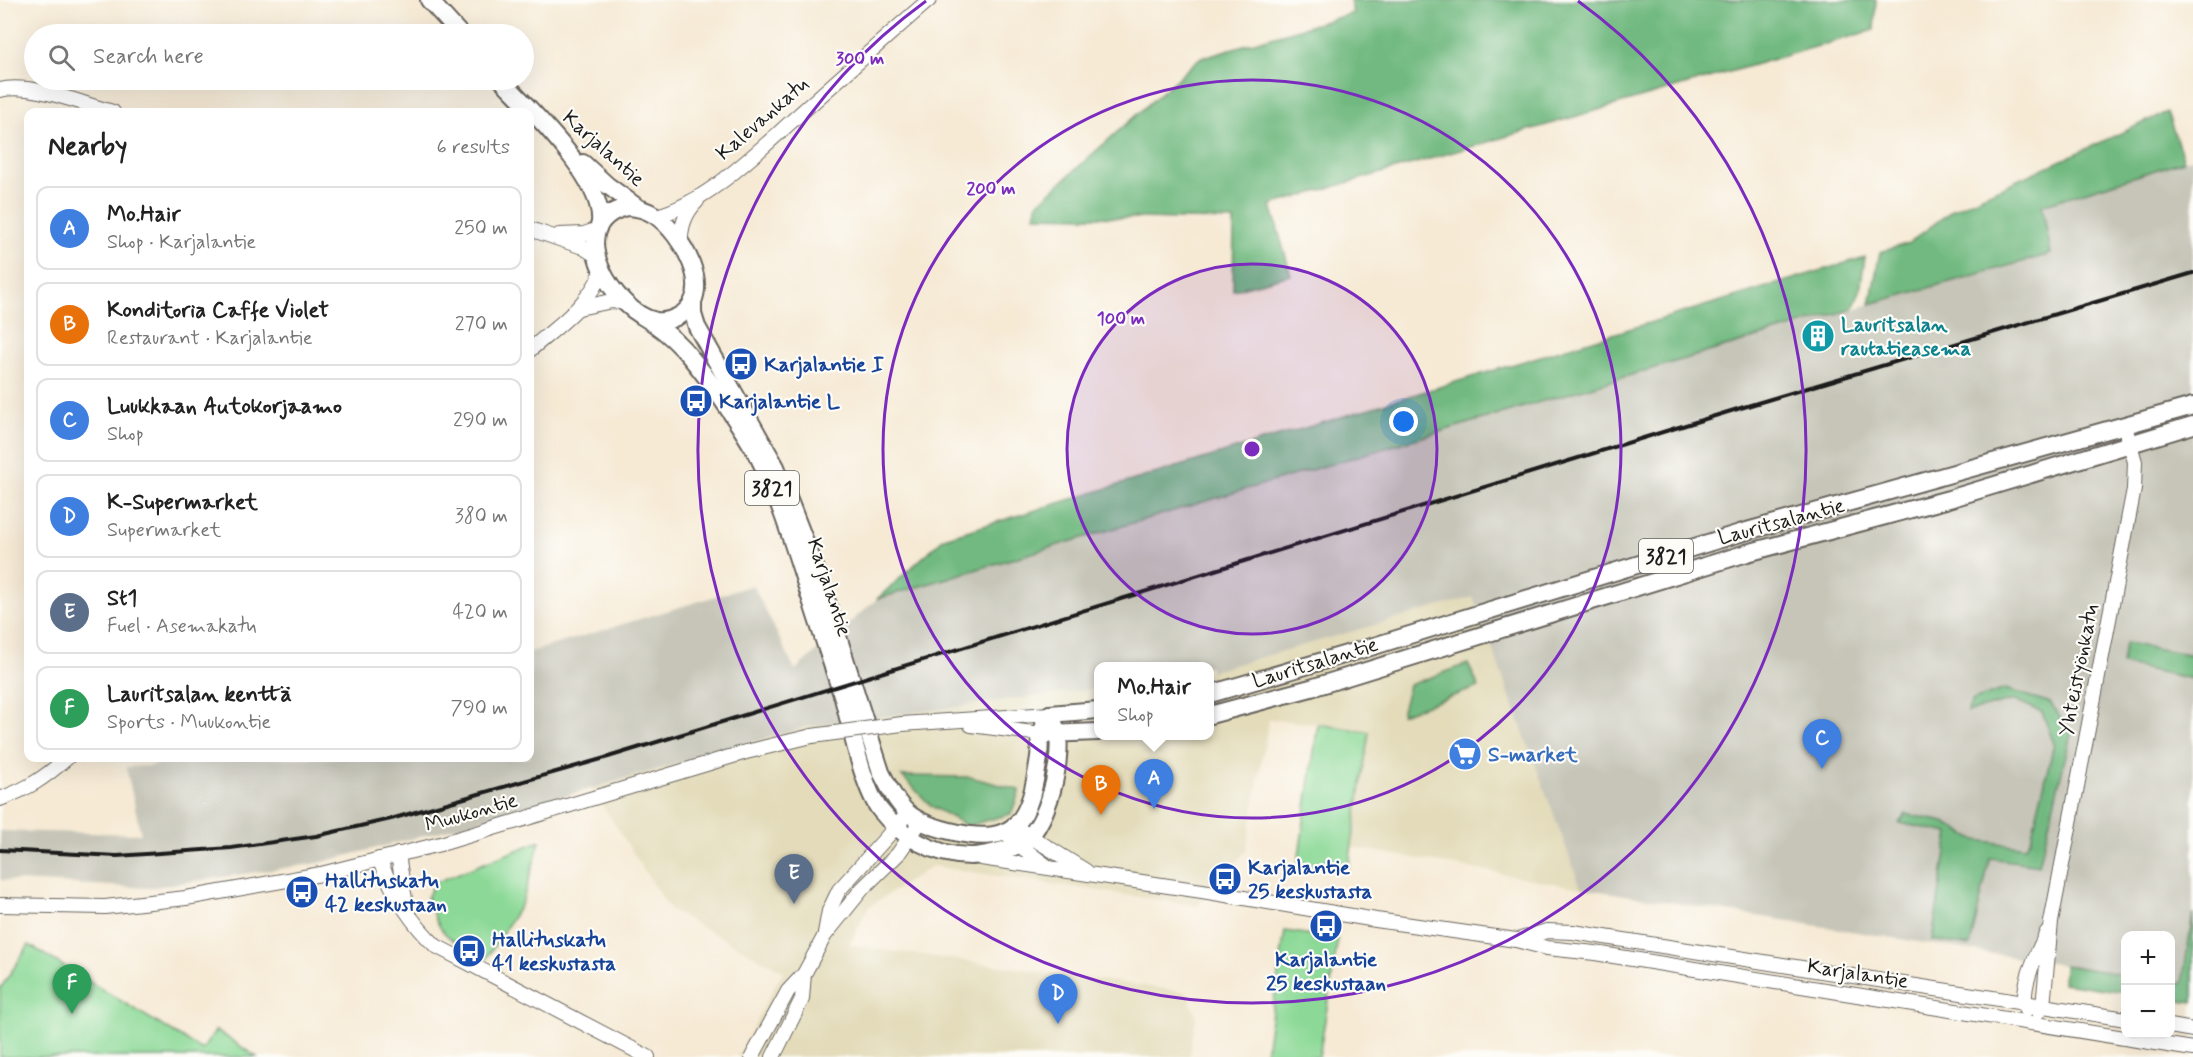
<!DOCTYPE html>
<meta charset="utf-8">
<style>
:root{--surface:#fff;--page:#f2f2f2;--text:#222;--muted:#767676;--line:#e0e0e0;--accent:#db2777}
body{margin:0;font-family:Mynerve,sans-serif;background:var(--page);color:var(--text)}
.controls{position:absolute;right:18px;bottom:18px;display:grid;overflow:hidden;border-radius:12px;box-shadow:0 6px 24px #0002}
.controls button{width:54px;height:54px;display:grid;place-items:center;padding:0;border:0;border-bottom:2px solid var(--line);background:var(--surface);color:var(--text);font:30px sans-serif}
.you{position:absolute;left:1404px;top:422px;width:21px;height:21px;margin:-15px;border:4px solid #fff;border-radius:50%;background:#1a73e8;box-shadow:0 0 0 9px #1a73e833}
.badge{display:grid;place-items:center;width:39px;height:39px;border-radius:50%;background:var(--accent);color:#fff;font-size:20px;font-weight:700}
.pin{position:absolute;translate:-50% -50px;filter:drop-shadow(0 2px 3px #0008)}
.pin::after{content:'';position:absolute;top:32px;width:21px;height:18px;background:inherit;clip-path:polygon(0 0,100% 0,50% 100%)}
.popup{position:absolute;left:1094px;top:662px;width:120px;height:78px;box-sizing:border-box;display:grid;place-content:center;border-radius:12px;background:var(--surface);filter:drop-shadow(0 2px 4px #0005);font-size:20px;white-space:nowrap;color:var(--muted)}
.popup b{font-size:22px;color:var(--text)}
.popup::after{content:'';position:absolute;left:50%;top:100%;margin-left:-12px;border:12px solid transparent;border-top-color:var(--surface)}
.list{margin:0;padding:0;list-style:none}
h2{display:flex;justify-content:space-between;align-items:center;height:78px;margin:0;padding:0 24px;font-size:26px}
h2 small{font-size:20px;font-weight:400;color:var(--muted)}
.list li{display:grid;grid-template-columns:39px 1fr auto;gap:18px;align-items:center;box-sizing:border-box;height:84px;margin:0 12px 12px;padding:0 12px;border:2px solid var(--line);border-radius:12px}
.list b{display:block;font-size:22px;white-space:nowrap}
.list p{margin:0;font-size:20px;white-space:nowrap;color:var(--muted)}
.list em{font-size:20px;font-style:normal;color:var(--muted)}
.icon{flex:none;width:33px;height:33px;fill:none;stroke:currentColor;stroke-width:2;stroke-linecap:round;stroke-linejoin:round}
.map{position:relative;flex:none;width:2193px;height:1057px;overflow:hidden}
.search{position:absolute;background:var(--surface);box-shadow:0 6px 24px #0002;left:24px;top:24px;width:510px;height:66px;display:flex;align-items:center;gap:15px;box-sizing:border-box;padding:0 21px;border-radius:33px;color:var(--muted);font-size:22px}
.panel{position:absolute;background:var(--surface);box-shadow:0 6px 24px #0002;left:24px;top:108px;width:510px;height:654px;border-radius:12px}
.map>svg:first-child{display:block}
</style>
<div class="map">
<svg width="2193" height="1057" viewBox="0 0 2193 1057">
<rect width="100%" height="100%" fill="#fdfcf7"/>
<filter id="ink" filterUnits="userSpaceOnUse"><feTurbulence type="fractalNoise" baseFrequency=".0167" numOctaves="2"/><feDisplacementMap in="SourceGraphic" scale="12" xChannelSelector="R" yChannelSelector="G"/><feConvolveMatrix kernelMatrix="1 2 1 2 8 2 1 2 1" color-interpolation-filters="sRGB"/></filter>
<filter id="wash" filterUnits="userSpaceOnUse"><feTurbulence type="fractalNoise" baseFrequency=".008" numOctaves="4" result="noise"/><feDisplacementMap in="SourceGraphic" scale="24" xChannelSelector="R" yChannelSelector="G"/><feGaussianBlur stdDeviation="1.35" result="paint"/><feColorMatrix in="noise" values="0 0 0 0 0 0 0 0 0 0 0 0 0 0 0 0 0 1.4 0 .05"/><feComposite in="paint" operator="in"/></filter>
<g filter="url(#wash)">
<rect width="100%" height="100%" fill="#f6ead5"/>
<path fill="#e3dbba" d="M 1473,597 L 1581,888 L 1352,847 L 1369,732 L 1318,724 L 1269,719 L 1246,851 L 1198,906 L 932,866 L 869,907 L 849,945 L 1187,992 L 1196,1017 L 1189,1057 L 737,1057 L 783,971 L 670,910 L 592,789 L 806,727 L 1098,688 L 1098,736 L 1210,736 L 1210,672 Z"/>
<path fill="#c6c5b8" d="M 2193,158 L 2193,987 L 2171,982 L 2170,936 L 2126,936 L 2125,975 L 1581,888 L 1473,597 L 1210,672 L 1210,666 L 1098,666 L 1098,688 L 806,727 L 464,825 L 319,863 L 147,888 L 0,880 L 0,831 L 141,834 L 126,767 L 150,766 L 178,758 L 530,758 L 530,652 L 753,585 L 795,670 L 877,599 L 1853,309 L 2051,254 L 2041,205 Z"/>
<g fill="#8cd997" stroke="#547a5a" stroke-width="1.5">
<path d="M 1318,724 L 1369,732 L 1348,871 L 1298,863 Z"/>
<path d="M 540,841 L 522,903 L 486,959 C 450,939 441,940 427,898 L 434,883 Z"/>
<path d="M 1285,931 L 1338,939 L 1319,1057 L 1265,1057 Z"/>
<path d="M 29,945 L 202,1050 L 216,1030 L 257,1057 L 0,1057 L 0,989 Z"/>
</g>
<g fill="#71b980" stroke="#466a4e" stroke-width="1.5">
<path d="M 1350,0 L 1876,0 L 1874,30 L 1271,205 L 1291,275 L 1233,290 L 1234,220 L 1035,216 L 1037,204 L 1200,58 L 1353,13 Z"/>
<path d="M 2167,112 L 2184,161 L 2042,205 L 2051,254 L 1870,304 L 1880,252 L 1909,243 L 1954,209 Z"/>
<path d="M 1865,257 L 1860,291 L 1853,309 L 877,599 L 944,538 Z"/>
<path d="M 2125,643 L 2193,655 L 2193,679 L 2122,664 Z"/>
<path d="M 1468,664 L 1479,687 L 1401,714 L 1409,685 Z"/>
<path d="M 2005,689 L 2051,703 L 2071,734 L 2039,865 L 1990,858 L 1970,946 L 1932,940 L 1949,833 L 1899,823 L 1906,814 L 1944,822 L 1976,840 L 2025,847 L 2031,839 L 2054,744 L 2042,712 L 2015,700 L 1967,712 L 1973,700 Z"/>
<path d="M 902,776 L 970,777 L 1020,790 L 1011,814 L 967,826 L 931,806 Z"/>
<path d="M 2193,914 L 2193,1002 L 2171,999 L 2170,982 L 2182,984 Z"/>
<path d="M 2064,965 L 2125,975 L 2125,992 L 2063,983 Z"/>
</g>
</g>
<g filter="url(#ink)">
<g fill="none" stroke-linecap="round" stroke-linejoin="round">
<g stroke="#68645d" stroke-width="16">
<g id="secondary">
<path d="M 0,90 C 30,82 82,104 113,112"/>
<path d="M 656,216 C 708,203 761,148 801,113 C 844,75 886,37 929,0"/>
<path d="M 530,229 L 583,247 L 597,256"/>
<path d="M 559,235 L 584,234 L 596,230"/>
<path d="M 681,244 C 680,227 685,213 697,201"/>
<path d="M 579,308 L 612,301 L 626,303"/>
<path d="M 530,350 C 556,327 589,305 602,271"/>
<path d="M 902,724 L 1050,714"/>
<path d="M 971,725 L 1041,734"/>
<path d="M 0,799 C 29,788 43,779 67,758"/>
<path d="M 1015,827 L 1086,871"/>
<path d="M 1011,839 L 1048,867"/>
<path d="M 398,854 L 406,906"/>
<path d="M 981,858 L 1202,891 L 1376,920 L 1516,940 L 1547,948 L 1595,953 L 2193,1049"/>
<path d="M 379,859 C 392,891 410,922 436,946 L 648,1057"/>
<path d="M 0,905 L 105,907 L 186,898 L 321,874 L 444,843 L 746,752 L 812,736"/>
<path d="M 825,933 L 829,911 L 839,890 L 902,820"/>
<path d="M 1518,940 L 1547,931 L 1573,932 L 2126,1019"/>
<path d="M 2026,1010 C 2020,985 2037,954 2047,932"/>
<path d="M 2038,1012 L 2043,1006 L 2051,922 L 2134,489 L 2135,462 L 2125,426"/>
<path d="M 2170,1026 L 2193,1030"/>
<path d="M 752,1057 L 788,991 L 804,974 L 825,935 L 863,888 L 898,854 L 920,822"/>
<path d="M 773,1057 L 802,999 L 804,974"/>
</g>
</g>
<g stroke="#68645d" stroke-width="20">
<g id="primary">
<path d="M 429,0 L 460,34"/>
<path d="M 502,80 C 530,110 604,179 600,222"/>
<path d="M 583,163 L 607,185 L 637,207"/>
<path d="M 626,207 C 636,207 647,210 656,216 C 681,234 716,290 682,314 C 674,319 664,322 656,321 C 616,314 559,225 626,207 Z"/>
<path d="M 693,301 L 693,314 L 697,327 L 776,467 L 820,580 L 881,772 C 900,810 908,821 950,831 C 1018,848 1030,819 1039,757 C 1040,750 1039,742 1041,735 C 1042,728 1047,720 1050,714"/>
<path d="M 642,316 C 676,336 692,358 715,389 C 730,411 746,434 759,458 C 782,504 796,554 812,603 C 822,635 833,666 843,698 C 851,727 863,788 880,810 C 900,836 935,856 970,856 C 984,856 1000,851 1014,847 C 1046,838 1062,765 1058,735 C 1057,728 1053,721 1050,714"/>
<path d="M 1210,694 L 1374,646 L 1740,533 L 2193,406"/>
<path d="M 1050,714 L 1098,710"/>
<path d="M 1210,715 L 1311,688 L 1747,553 L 1949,499 L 2193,425"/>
<path d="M 1048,734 L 1098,732"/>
</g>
</g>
<use href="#secondary" stroke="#fff" stroke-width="14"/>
<use href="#primary" stroke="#fff" stroke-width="16"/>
<path stroke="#1c1c1c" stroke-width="4" d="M 0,850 L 117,856 L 231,848 L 316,836 L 391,819 L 605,758 L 1744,407 L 2193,273"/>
<g stroke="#68645d" stroke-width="16" stroke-linecap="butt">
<path id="secondary-bridge" d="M 812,736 L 902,724"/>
</g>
<use href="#secondary-bridge" stroke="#fff" stroke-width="14"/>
</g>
</g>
<circle cx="1252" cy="449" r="185" fill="#7b2cbf" fill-opacity=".12"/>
<g fill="none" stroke="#7b2cbf" stroke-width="3">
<circle cx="1252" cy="449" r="185"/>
<circle cx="1252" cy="449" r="369"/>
<path d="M1578 1A554 554 0 1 1 926 1"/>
</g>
<defs>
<g id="building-disc" transform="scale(1.725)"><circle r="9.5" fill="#0f9aa8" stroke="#fdfcf7"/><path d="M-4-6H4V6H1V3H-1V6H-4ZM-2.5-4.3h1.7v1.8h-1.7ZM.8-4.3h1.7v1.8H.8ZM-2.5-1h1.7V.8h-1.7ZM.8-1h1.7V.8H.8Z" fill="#fff"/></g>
<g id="bus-disc" transform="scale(1.725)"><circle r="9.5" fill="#1a4fb4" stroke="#fdfcf7"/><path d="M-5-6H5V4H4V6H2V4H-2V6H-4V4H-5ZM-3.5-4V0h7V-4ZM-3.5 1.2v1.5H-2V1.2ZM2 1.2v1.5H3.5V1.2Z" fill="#fff"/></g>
<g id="supermarket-disc" transform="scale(1.725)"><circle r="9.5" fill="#3f7fe0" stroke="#fdfcf7"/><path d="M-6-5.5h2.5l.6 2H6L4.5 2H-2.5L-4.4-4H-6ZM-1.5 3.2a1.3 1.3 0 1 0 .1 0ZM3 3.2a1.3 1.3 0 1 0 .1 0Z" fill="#fff"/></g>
</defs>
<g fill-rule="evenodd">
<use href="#building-disc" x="1818" y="336"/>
<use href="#bus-disc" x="741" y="364"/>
<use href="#bus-disc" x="696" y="401"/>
<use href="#supermarket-disc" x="1465" y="754"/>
<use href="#bus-disc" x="1225" y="879"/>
<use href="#bus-disc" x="302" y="892"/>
<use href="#bus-disc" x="1326" y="926"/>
<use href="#bus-disc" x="469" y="951"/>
</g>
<g text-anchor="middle" stroke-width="4.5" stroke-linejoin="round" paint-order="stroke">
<g fill="#fdfcf7" stroke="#605f5e" stroke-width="1.5">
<rect x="745" y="471" width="54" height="34" rx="4.5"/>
<rect x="1639" y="539" width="54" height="34" rx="4.5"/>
</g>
<g font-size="20" font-weight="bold" fill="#1c1c1c">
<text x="772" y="495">3821</text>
<text x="1666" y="563">3821</text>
</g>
<g font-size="21" fill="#1c1c1c" stroke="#fdfcf7">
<text transform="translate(762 118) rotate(-41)" y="7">Kalevankatu</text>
<text transform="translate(604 148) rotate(42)" y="7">Karjalantie</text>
<text transform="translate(1781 521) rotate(-15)" y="7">Lauritsalantie</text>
<text transform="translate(830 587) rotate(72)" y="7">Karjalantie</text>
<text transform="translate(1315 662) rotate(-17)" y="7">Lauritsalantie</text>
<text transform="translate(2078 670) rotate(-79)" y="7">Yhteistyönkatu</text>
<text transform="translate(471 812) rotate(-16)" y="7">Muukontie</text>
<text transform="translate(1858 973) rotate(9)" y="7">Karjalantie</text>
</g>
<g font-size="21" font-weight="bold" fill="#0d838f" stroke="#fdfcf7" text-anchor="start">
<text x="1841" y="331">Lauritsalan<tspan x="1841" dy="24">rautatieasema</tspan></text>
</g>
<g font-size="21" font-weight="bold" fill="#164399" stroke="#fdfcf7" text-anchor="start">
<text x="764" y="371">Karjalantie I</text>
<text x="719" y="408">Karjalantie L</text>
<text x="1248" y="874">Karjalantie<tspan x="1248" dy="24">25 keskustasta</tspan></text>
<text x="325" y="887">Hallituskatu<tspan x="325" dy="24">42 keskustaan</tspan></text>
<text x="492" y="946">Hallituskatu<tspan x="492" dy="24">41 keskustasta</tspan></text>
<text x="1326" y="966" text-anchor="middle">Karjalantie<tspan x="1326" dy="24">25 keskustaan</tspan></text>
</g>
<g font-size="21" font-weight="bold" fill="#366cbe" stroke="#fdfcf7" text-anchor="start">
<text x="1488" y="761">S-market</text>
</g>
</g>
<circle cx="1252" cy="449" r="9" fill="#7b2cbf" stroke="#fdfcf7" stroke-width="3"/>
<g font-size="18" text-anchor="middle" font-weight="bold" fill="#7b2cbf" stroke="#fdfcf7" stroke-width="4.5" stroke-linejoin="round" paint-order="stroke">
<text x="860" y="64">300 m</text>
<text x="991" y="194">200 m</text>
<text x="1121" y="324">100 m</text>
</g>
</svg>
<div class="controls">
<button>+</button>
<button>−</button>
</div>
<div class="you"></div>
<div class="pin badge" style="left:1154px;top:809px;background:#3f7fe0">A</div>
<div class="popup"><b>Mo.Hair</b>Shop</div>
<div class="pin badge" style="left:1101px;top:815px;background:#e8710a">B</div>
<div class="pin badge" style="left:1822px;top:769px;background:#3f7fe0">C</div>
<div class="pin badge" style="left:1058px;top:1024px;background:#3f7fe0">D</div>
<div class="pin badge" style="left:794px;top:904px;background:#5c6f8a">E</div>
<div class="pin badge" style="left:72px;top:1014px;background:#2e9e5b">F</div>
<div class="search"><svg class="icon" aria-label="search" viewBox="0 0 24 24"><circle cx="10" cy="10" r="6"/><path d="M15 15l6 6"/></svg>Search here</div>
<section class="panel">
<h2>Nearby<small>6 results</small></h2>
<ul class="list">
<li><span class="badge" style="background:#3f7fe0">A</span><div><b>Mo.Hair</b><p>Shop · Karjalantie</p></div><em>250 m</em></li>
<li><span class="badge" style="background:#e8710a">B</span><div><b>Konditoria Caffe Violet</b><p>Restaurant · Karjalantie</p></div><em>270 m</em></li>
<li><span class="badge" style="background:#3f7fe0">C</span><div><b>Luukkaan Autokorjaamo</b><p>Shop</p></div><em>290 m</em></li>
<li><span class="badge" style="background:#3f7fe0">D</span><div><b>K-Supermarket</b><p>Supermarket</p></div><em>380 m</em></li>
<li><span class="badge" style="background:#5c6f8a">E</span><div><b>St1</b><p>Fuel · Asemakatu</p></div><em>420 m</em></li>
<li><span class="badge" style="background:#2e9e5b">F</span><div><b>Lauritsalan kenttä</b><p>Sports · Muukontie</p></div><em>790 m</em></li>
</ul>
</section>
</div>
